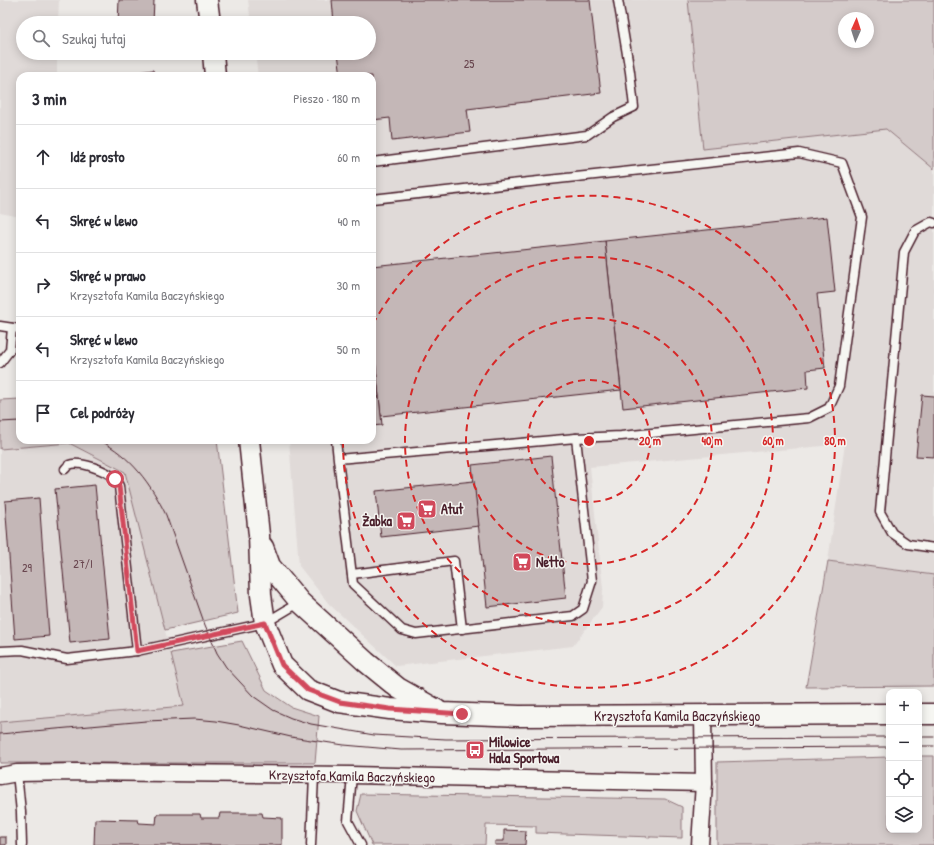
<!DOCTYPE html>
<html lang="pl">
<meta charset="utf-8">
<style>
:root{--surface:#fff;--page:#f2f2f3;--text:#2b2b33;--muted:#7c7c81;--line:#e1e1e2}
body{margin:0;font-family:"Patrick Hand",sans-serif;background:var(--page);color:var(--text)}
.controls{position:absolute;right:12px;bottom:12px;display:grid;overflow:hidden;border-radius:8px;box-shadow:0 2px 10px #0003}
.controls button{width:36px;height:36px;display:grid;place-items:center;padding:0;border:0;border-bottom:1px solid var(--line);background:var(--surface);color:var(--text);font:20px sans-serif}
.compass{position:absolute;left:838px;top:12px;width:36px;height:36px;border-radius:50%;background:var(--surface);box-shadow:0 2px 10px #0003;rotate:3deg}
.stop{position:absolute;width:12px;height:12px;margin:-9px;border:3px solid #d1495b;border-radius:50%;background:#fff}
.stop.end{background:#d1495b;border-color:#fff;box-shadow:0 1px 4px #0008}
.list{margin:0;padding:0;list-style:none}
h2{display:flex;justify-content:space-between;align-items:center;height:52px;margin:0;padding:0 16px;font-size:17px}
h2 small{font-size:13px;font-weight:400;color:var(--muted)}
.list li{display:grid;grid-template-columns:26px 1fr auto;gap:12px;align-items:center;box-sizing:border-box;height:64px;padding:0 16px;border-top:1px solid var(--line)}
.list b{display:block;font-size:15px;white-space:nowrap}
.list p{margin:0;font-size:13px;white-space:nowrap;color:var(--muted)}
.list em{font-size:13px;font-style:normal;color:var(--muted)}
.icon{flex:none;width:22px;height:22px;fill:none;stroke:currentColor;stroke-width:2;stroke-linecap:round;stroke-linejoin:round}
.map{position:relative;flex:none;width:934px;height:845px;overflow:hidden}
.search{position:absolute;background:var(--surface);box-shadow:0 2px 10px #0003;left:16px;top:16px;width:360px;height:44px;display:flex;align-items:center;gap:10px;box-sizing:border-box;padding:0 14px;border-radius:22px;color:var(--muted);font-size:15px}
.panel{position:absolute;background:var(--surface);box-shadow:0 2px 10px #0003;left:16px;top:72px;width:360px;height:372px;border-radius:12px}
.map>svg:first-child{display:block}
</style>
<div class="map">
<svg width="934" height="845" viewBox="0 0 934 845">
<rect width="100%" height="100%" fill="#ece9e6"/>
<filter id="ink" filterUnits="userSpaceOnUse"><feTurbulence type="fractalNoise" baseFrequency=".025" numOctaves="2"/><feDisplacementMap in="SourceGraphic" scale="8" xChannelSelector="R" yChannelSelector="G"/><feConvolveMatrix kernelMatrix="1 2 1 2 8 2 1 2 1" color-interpolation-filters="sRGB"/></filter>
<g filter="url(#ink)">
<g fill="#e0dad8">
<path d="M 0,0 L 59,0 L 58,23 L 23,23 L 23,53 L 57,53 L 57,76 L 20,76 L 20,217 L 0,213 Z"/>
<path d="M 248,0 L 688,0 L 703,149 L 886,129 L 934,169 L 934,575 L 828,561 L 845,444 L 590,467 L 603,589 L 602,607 L 573,646 L 396,666 L 329,604 L 299,566 L 289,440 L 372,440 L 372,76 L 258,76 L 255,53 L 369,53 L 369,23 L 251,23 Z"/>
<path d="M 69,443 L 125,472 L 184,706 L 0,722 L 0,449 Z"/>
</g>
<g fill="#d4cbca" stroke="#8f757a" fill-rule="evenodd">
<path d="M 688,0 L 934,0 L 934,169 L 886,129 L 703,149 ZM 844,18 L 868,18 L 868,42 L 844,42 Z"/>
<path d="M 20,399 L 20,440 L 217,440 L 238,613 L 165,630 L 125,472 L 69,443 L 0,449 L 0,400 Z"/>
<path d="M 828,561 L 934,575 L 934,686 L 806,687 Z"/>
<path d="M 242,641 L 266,690 L 291,707 L 319,716 L 315,763 L 0,763 L 0,722 L 184,706 L 171,653 Z"/>
<path d="M 919,756 L 934,756 L 934,845 L 717,845 L 717,762 L 889,757 L 889,830 L 919,830 Z"/>
<path d="M 361,794 L 665,799 L 682,807 L 682,838 L 536,833 L 536,826 L 486,825 L 485,845 L 372,845 L 357,811 Z"/>
</g>
<g fill="#c4b7b7" stroke="#4a1f2b">
<path d="M 119,0 L 154,0 L 153,23 L 118,23 Z"/>
<path d="M 332,0 L 590,0 L 601,93 L 467,109 L 470,132 L 392,141 L 390,118 L 372,120 L 372,76 L 341,76 L 338,53 L 369,53 L 369,23 L 334,23 Z"/>
<path d="M 153,70 L 154,76 L 116,76 L 116,75 Z"/>
<path d="M 827,217 L 835,292 L 817,294 L 825,368 L 807,370 L 808,388 L 623,408 L 605,241 Z"/>
<path d="M 605,241 L 621,390 L 381,416 L 372,331 L 372,266 Z"/>
<path d="M 372,331 L 379,397 L 372,398 Z"/>
<path d="M 922,395 L 934,396 L 934,457 L 916,456 Z"/>
<path d="M 379,397 L 382,425 L 372,426 L 372,398 Z"/>
<path d="M 551,456 L 566,598 L 487,607 L 472,465 Z"/>
<path d="M 474,481 L 479,526 L 381,537 L 376,491 Z"/>
<path d="M 95,485 L 110,639 L 70,643 L 55,489 Z"/>
<path d="M 39,498 L 49,636 L 15,639 L 5,501 Z"/>
<path d="M 220,813 L 262,813 L 263,817 L 282,818 L 282,845 L 94,845 L 95,819 L 138,820 L 139,823 L 156,824 L 157,814 L 200,814 L 201,818 L 219,818 Z"/>
<path d="M 504,830 L 526,831 L 525,845 L 495,845 L 495,841 L 504,841 Z"/>
<rect x="0" y="837" width="6" height="8"/>
</g>
<g fill="none" stroke-linecap="round" stroke-linejoin="round">
<g stroke="#4a1f2b" stroke-width="11">
<g id="service">
<path d="M 372,162 L 587,135 L 613,117 L 634,107 L 630,72 L 618,0"/>
<path d="M 372,199 L 799,153 L 842,163 L 862,217 L 839,386 L 829,408 L 809,418 L 621,436 L 576,438"/>
<path d="M 934,223 L 931,222 L 915,231 L 904,252 L 880,512 L 892,533 L 908,544 L 934,548"/>
<path d="M 0,326 L 20,329"/>
<path d="M 0,363 L 10,350 L 12,328"/>
<path d="M 336,440 L 338,459 L 353,584 L 402,630 L 416,634 L 573,616 L 583,609 L 592,581 L 576,438 L 338,459"/>
<path d="M 65,469 C 66,468 68,465 69,465 C 79,460 107,471 114,478 C 116,480 118,483 119,486 L 137,651"/>
<path d="M 352,574 L 454,561 L 462,629"/>
<path d="M 0,651 L 22,650 L 67,659 L 137,651 L 265,623 L 300,602"/>
<path d="M 17,773 L 21,812 L 22,845"/>
<path d="M 352,775 L 348,821 L 361,845"/>
<path d="M 311,845 L 314,775"/>
</g>
</g>
<g stroke="#4a1f2b" stroke-width="19">
<g id="minor">
<path d="M 0,776 L 17,773 L 77,772 L 352,775 L 704,783"/>
<path d="M 700,845 L 704,783 L 703,716"/>
</g>
</g>
<g stroke="#4a1f2b" stroke-width="23">
<g id="tertiary">
<path d="M 207,0 L 210,23"/>
<path d="M 213,53 L 215,76"/>
<path d="M 249,440 L 259,535 L 261,595 L 265,623 L 282,665 L 308,690 L 339,702 L 390,709 L 442,713 L 519,716 L 889,714"/>
<path d="M 263,547 L 270,566 L 300,602 L 366,662 L 398,688 L 437,710"/>
<path d="M 919,714 L 934,714"/>
</g>
</g>
<use href="#service" stroke="#f6f6f2" stroke-width="8"/>
<use href="#minor" stroke="#f6f6f2" stroke-width="16"/>
<use href="#tertiary" stroke="#f6f6f2" stroke-width="20"/>
<g stroke="#4a1f2b" stroke-width="1">
<path d="M 0,422 L 20,421"/>
<path d="M 99,440 C 131,456 151,484 166,515 L 205,625 L 217,653 L 226,667 L 253,696 L 273,710 L 291,718 L 311,724 L 374,735 L 446,739 L 889,737"/>
<path d="M 0,734 L 146,721 L 194,719 L 216,721 L 239,725 L 291,737 L 344,745 L 401,750 L 889,747"/>
<path d="M 919,737 L 934,737"/>
<path d="M 919,746 L 934,746"/>
</g>
</g>
</g>
<g fill="none" stroke-linecap="round" stroke-linejoin="round" filter="url(#ink)">
<path stroke="#d1495b" stroke-width="5" d="M 115,479 L 119,486 L 137,651 L 265,623 L 282,665 L 308,690 L 340,702 L 390,709 L 462,714"/>
</g>
<g fill="none" stroke="#d62828" stroke-width="2" stroke-dasharray="7 5">
<circle cx="589" cy="441" r="61"/>
<circle cx="589" cy="441" r="123"/>
<circle cx="589" cy="441" r="184"/>
<path d="M373 324A246 246 0 1 1 343 441"/>
</g>
<defs>
<g id="supermarket-square" transform="scale(1)"><rect x="-9" y="-9" width="18" height="18" rx="4" fill="#d1495b" stroke="#f6f6f2"/><path d="M-6-5.5h2.5l.6 2H6L4.5 2H-2.5L-4.4-4H-6ZM-1.5 3.2a1.3 1.3 0 1 0 .1 0ZM3 3.2a1.3 1.3 0 1 0 .1 0Z" fill="#fff"/></g>
<g id="bus-square" transform="scale(1)"><rect x="-9" y="-9" width="18" height="18" rx="4" fill="#d1495b" stroke="#f6f6f2"/><path d="M-5-6H5V4H4V6H2V4H-2V6H-4V4H-5ZM-3.5-4V0h7V-4ZM-3.5 1.2v1.5H-2V1.2ZM2 1.2v1.5H3.5V1.2Z" fill="#fff"/></g>
</defs>
<g fill-rule="evenodd">
<use href="#supermarket-square" x="427" y="509"/>
<use href="#supermarket-square" x="406" y="521"/>
<use href="#supermarket-square" x="522" y="562"/>
<use href="#bus-square" x="475" y="750"/>
</g>
<g text-anchor="middle" stroke-width="3" stroke-linejoin="round" paint-order="stroke">
<g font-size="12" fill="#68454e">
<text x="469" y="68">25</text>
<text x="83" y="568">27/I</text>
<text x="27" y="572">29</text>
</g>
<g font-size="14" font-weight="bold" fill="#4a1f2b" stroke="#f6f6f2" text-anchor="start">
<text x="441" y="514">Atut</text>
<text x="392" y="526" text-anchor="end">Żabka</text>
<text x="536" y="567">Netto</text>
<text x="489" y="747">Milowice<tspan x="489" dy="16">Hala Sportowa</tspan></text>
</g>
<g font-size="14" fill="#4a1f2b" stroke="#f6f6f2">
<text x="677" y="721">Krzysztofa Kamila Baczyńskiego</text>
<text transform="translate(352 776) rotate(1)" y="5">Krzysztofa Kamila Baczyńskiego</text>
</g>
</g>
<circle cx="589" cy="441" r="6" fill="#d62828" stroke="#f6f6f2" stroke-width="2"/>
<g font-size="12" text-anchor="middle" font-weight="bold" fill="#d62828" stroke="#f6f6f2" stroke-width="3" stroke-linejoin="round" paint-order="stroke">
<text x="650" y="445">20 m</text>
<text x="712" y="445">40 m</text>
<text x="773" y="445">60 m</text>
<text x="835" y="445">80 m</text>
</g>
</svg>
<div class="controls">
<button>+</button>
<button>−</button>
<button><svg class="icon" aria-label="locate" viewBox="0 0 24 24"><circle cx="12" cy="12" r="6"/><path d="M12 2v4M12 18v4M2 12h4M18 12h4"/></svg></button>
<button><svg class="icon" aria-label="layers" viewBox="0 0 24 24"><path d="M12 4l9 5-9 5-9-5zM3 14l9 5 9-5"/></svg></button>
</div>
<svg class="compass" viewBox="-18 -18 36 36"><path d="M0-13l5 13h-10z" fill="#e53935"/><path d="M0 13l5-13h-10z" fill="#7c7c81"/></svg>
<div class="stop" style="left:115px;top:479px"></div>
<div class="stop end" style="left:462px;top:714px"></div>
<div class="search"><svg class="icon" aria-label="search" viewBox="0 0 24 24"><circle cx="10" cy="10" r="6"/><path d="M15 15l6 6"/></svg>Szukaj tutaj</div>
<section class="panel">
<h2>3 min<small>Pieszo · 180 m</small></h2>
<ul class="list">
<li><svg class="icon" aria-label="ahead" viewBox="0 0 24 24"><path d="M12 20V5M6 11l6-6 6 6"/></svg><div><b>Idź prosto</b></div><em>60 m</em></li>
<li><svg class="icon" aria-label="left" viewBox="0 0 24 24"><path d="M17 20v-9H6M10 6l-5 5 5 5"/></svg><div><b>Skręć w lewo</b></div><em>40 m</em></li>
<li><svg class="icon" aria-label="right" viewBox="0 0 24 24"><path d="M7 20v-9h11M14 6l5 5-5 5"/></svg><div><b>Skręć w prawo</b><p>Krzysztofa Kamila Baczyńskiego</p></div><em>30 m</em></li>
<li><svg class="icon" aria-label="left" viewBox="0 0 24 24"><path d="M17 20v-9H6M10 6l-5 5 5 5"/></svg><div><b>Skręć w lewo</b><p>Krzysztofa Kamila Baczyńskiego</p></div><em>50 m</em></li>
<li><svg class="icon" aria-label="arrive" viewBox="0 0 24 24"><path d="M6 21V4h12l-3 4 3 4H6"/></svg><div><b>Cel podróży</b></div></li>
</ul>
</section>
</div>
